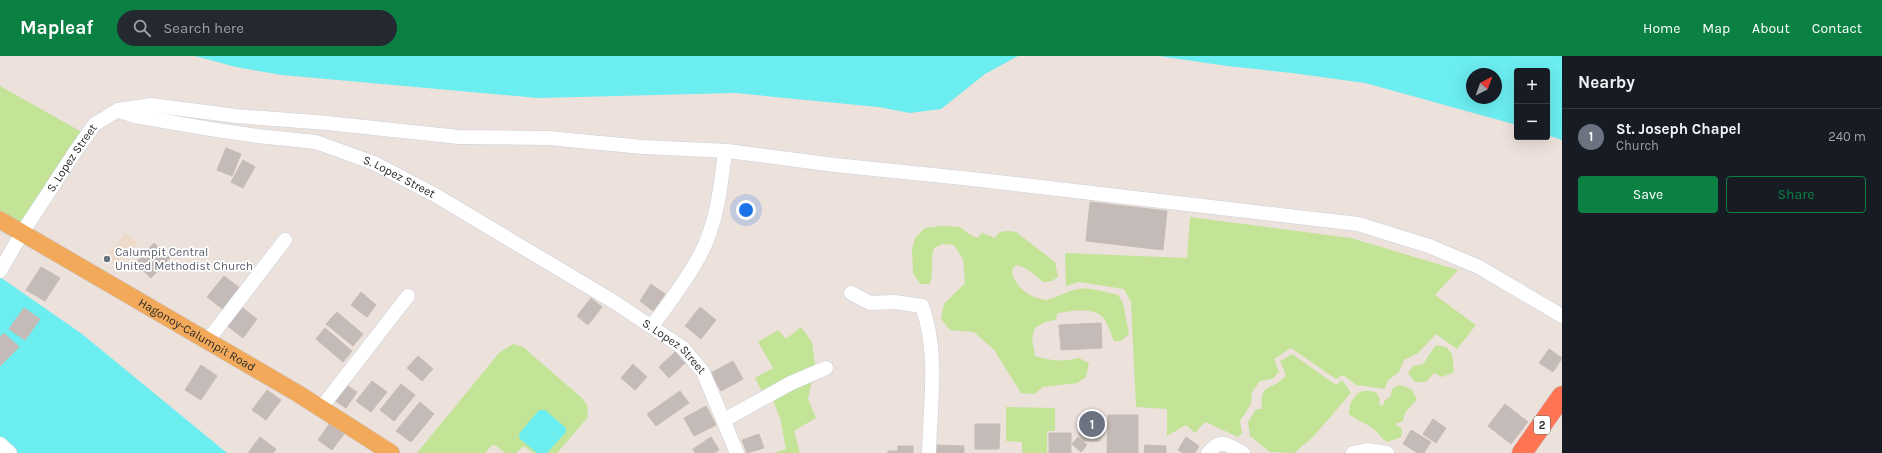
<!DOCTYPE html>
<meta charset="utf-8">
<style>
:root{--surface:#171b24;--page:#242831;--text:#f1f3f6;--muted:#9ea1a6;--line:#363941;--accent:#0b8043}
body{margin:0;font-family:Karla,sans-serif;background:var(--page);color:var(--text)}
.controls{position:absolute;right:12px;top:12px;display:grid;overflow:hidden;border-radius:4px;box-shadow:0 4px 16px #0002}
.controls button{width:36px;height:36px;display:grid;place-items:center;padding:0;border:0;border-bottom:1px solid var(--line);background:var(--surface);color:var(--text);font:20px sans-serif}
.compass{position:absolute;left:1466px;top:12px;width:36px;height:36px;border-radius:50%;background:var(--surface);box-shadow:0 4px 16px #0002;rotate:41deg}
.you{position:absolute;left:746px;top:154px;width:14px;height:14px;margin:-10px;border:3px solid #fff;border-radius:50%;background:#1a73e8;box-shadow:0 0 0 6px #1a73e833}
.badge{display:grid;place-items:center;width:26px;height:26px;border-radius:50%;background:var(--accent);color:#fff;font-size:13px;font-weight:700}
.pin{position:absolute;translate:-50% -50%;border:2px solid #fff;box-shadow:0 1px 4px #0006}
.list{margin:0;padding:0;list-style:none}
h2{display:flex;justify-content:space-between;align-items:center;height:52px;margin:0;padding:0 16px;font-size:17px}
h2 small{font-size:13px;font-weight:400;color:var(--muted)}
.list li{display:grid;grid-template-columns:26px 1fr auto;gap:12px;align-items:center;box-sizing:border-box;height:56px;padding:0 16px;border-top:1px solid var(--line)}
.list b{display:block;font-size:15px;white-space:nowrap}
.list p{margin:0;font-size:13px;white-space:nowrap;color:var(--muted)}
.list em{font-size:13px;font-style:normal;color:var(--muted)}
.actions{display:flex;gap:8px;padding:12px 16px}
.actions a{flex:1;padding:9px 0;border:1px solid var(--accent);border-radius:4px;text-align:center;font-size:14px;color:var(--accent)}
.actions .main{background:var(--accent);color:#fff}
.icon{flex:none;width:22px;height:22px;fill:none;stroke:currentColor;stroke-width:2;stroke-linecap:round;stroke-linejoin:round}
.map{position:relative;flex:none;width:1562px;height:397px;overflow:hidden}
header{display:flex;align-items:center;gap:24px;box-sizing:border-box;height:56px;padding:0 20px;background:var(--accent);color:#fff}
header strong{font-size:19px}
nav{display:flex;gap:22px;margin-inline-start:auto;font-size:14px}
.search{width:280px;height:36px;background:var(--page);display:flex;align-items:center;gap:10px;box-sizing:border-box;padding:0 14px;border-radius:22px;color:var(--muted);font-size:15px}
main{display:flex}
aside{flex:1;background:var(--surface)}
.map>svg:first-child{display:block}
</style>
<header>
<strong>Mapleaf</strong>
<div class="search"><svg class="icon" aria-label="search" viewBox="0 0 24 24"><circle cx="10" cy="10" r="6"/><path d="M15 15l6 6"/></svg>Search here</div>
<nav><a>Home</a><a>Map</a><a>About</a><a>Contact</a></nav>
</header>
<main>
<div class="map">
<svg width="1562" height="397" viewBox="0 0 1562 397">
<rect width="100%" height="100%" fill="#ece1db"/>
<path fill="#eedaca" d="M 125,177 L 138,187 L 120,210 L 107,200 Z"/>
<g fill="#c3e497">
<path d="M 0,30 L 87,79 L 24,175 L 0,161 Z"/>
<path d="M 1190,161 L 1351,182 L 1458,214 L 1435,239 L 1476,269 L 1457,293 L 1436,278 L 1418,297 L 1404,304 L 1399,316 L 1388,324 L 1385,333 L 1356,329 L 1343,319 L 1336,323 L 1291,292 L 1274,303 L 1279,316 L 1272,323 L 1260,325 L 1252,336 L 1251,348 L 1240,365 L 1242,377 L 1238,381 L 1205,366 L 1195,377 L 1186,369 L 1167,380 L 1167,353 L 1136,351 L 1131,246 L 1124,233 L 1079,226 L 1066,230 L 1065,197 L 1187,202 Z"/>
<path d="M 942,170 L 960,171 L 969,178 L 977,182 L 982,177 L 995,182 L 1000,176 L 1008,175 L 1016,176 L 1055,206 L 1058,221 L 1052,225 L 1043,226 L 1027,213 L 1017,209 L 1012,213 C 1012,229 1030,243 1046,244 C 1052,244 1069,234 1078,233 C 1092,231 1104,236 1118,239 L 1123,247 L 1129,278 L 1121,285 L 1114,285 C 1111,278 1109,271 1105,264 C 1097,250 1071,255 1058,257 L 1055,264 L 1045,266 L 1035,272 L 1032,282 L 1035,300 C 1051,305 1064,306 1079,302 L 1089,307 L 1086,321 L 1077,327 L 1043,331 L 1034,338 L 1021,337 L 994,294 L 974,276 L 950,274 L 941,263 L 944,248 L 965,227 L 963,203 L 954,189 L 943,188 L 934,192 C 930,204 934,215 930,228 L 920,228 L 913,217 L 912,193 L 915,182 L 925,172 Z"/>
<path d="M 801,271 L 812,286 L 815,310 L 808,343 L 816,362 L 794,375 L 800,397 L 774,397 L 786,393 L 780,362 L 771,339 L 765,341 L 755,322 L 773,312 L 758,286 L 778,274 L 786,283 Z"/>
<path d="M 513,288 L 523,291 L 582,342 L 587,349 L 588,361 L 557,397 L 533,397 L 524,390 L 516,397 L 505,397 L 495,389 L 491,390 L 485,397 L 417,397 L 499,297 Z"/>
<path d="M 1436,289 L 1446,291 L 1452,298 L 1454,316 L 1442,321 L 1434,317 L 1426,326 L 1415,326 L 1408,317 L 1413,310 L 1423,308 Z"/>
<path d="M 1292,298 L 1336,329 L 1342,324 L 1351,337 L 1313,381 L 1294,397 L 1270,396 L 1250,380 L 1248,366 L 1256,353 L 1262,353 C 1259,325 1273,336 1286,319 L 1280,305 Z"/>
<path d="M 1400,329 L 1411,333 L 1417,343 L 1405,357 L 1403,365 L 1395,368 L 1402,373 L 1401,381 L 1387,386 C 1380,382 1378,375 1371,371 C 1363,366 1356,364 1349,358 C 1349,349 1353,337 1364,335 C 1368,334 1374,336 1377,337 L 1380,344 L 1379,348 L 1383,350 L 1384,345 L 1390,341 L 1393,332 Z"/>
<path d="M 1006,351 L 1055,352 L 1055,375 L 1047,375 L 1047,397 L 1022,397 L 1022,386 L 1006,385 Z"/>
</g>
<g fill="#6cedf0" fill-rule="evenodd">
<path d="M 195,0 L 1018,0 L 985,18 L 941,53 L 910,57 L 878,51 L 735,37 L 538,42 L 282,19 L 236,11 Z"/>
<path d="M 1159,0 L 1562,0 L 1562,84 L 1547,79 L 1547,15 L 1517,15 L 1517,69 L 1365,27 L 1292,17 L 1227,10 ZM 1472,18 L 1496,18 L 1496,42 L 1472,42 Z"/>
<path d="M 0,221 L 82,278 L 227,397 L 0,397 Z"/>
<path d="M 539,354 L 545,354 L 566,372 L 566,376 L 547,397 L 537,397 L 520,383 L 519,378 Z"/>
</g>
<g fill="#c4bbb8" stroke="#c7bcb5">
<path d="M 226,92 L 241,98 L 232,120 L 217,114 Z"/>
<path d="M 243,104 L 255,111 L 243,132 L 231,126 Z"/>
<path d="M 1090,146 L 1167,155 L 1163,194 L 1086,185 Z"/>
<path d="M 154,187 L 170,202 L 151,222 L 135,207 Z"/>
<path d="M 41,211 L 60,222 L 45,245 L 26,234 Z"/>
<path d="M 224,220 L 241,233 L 224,254 L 207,241 Z"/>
<path d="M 651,228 L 665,238 L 653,255 L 640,245 Z"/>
<path d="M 361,236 L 376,249 L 367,261 L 351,249 Z"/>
<path d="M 591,242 L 602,251 L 588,269 L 577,260 Z"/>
<path d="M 239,249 L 257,263 L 243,282 L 225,268 Z"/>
<path d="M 700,251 L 716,264 L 701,283 L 685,270 Z"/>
<path d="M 24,252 L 40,263 L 25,284 L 9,273 Z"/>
<path d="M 337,256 L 363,278 L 353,290 L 326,268 Z"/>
<path d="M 1101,267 L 1102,292 L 1061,294 L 1059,269 Z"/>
<path d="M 325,272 L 352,295 L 343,306 L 316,283 Z"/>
<path d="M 4,277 L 19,291 L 0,310 L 0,281 Z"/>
<path d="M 1549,293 L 1562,302 L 1553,316 L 1539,307 Z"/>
<path d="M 675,296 L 685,307 L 669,322 L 659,311 Z"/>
<path d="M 418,300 L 433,313 L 422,325 L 407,312 Z"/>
<path d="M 733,305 L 743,323 L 721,335 L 711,317 Z"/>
<path d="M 633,308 L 647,321 L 635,334 L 621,322 Z"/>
<path d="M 201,309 L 217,320 L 201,344 L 185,334 Z"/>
<path d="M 372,325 L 387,336 L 371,356 L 356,345 Z"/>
<path d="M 342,326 L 357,336 L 346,352 L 332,343 Z"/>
<path d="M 401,328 L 415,339 L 394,365 L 380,354 Z"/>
<path d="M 267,334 L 281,344 L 266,364 L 252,354 Z"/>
<path d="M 680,335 L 689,347 L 656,370 L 647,358 Z"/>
<path d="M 420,346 L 434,358 L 411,386 L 396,375 Z"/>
<path d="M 1505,348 L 1528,366 L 1511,388 L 1488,370 Z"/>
<path d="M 706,350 L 716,369 L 694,380 L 684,362 Z"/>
<path d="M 1080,359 L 1104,359 L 1105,377 L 1099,385 L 1084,385 L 1079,379 Z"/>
<path d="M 1108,359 L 1138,359 L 1138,397 L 1107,397 Z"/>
<path d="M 1433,363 L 1446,372 L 1436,387 L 1423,378 Z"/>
<path d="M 330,367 L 344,378 L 332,394 L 318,384 Z"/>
<path d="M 975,368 L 1000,368 L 999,393 L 975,393 Z"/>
<path d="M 1411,374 L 1431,386 L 1424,397 L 1418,397 L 1403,388 Z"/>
<rect x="1049" y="377" width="22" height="20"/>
<path d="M 759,378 L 764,392 L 747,397 L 742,384 Z"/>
<path d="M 260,381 L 276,393 L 273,397 L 248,397 Z"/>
<path d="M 711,381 L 719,394 L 714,397 L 695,397 L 693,393 Z"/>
<path d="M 1078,381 L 1087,389 L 1081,396 L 1072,388 Z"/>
<path d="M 1186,381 L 1199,390 L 1195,397 L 1183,397 L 1178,394 Z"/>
<path d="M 935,389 L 964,390 L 964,397 L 935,397 Z"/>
<path d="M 1145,389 L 1166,390 L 1166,397 L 1144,397 Z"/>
<path d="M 898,390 L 913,390 L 913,397 L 888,397 L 888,395 L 898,395 Z"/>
</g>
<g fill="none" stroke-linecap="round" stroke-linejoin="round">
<g stroke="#c9d1dc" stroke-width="15">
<g id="minor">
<path id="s1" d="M 120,55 L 135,60 L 210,73 L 258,80 L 316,86 L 374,107 L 435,139 L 616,247 L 683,292 L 703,316 L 737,397"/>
<path id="s2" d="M 0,215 L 22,177 L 75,96 L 95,68 L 118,54 L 151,49 L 236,60 L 327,67 L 459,81 L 548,82 L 643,91 L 728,95 L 835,109 L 972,123 L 1358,168 L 1429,190 L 1479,211 L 1562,260"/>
<path d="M 851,237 L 870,247 L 895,246 L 922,250 C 939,296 930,349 929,397"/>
<path d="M 652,270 C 669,247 687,224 700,199 C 717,168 721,129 725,95"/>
<path d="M 208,284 L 285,184"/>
<path d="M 321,352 L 408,240"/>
<path d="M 724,364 L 791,327 L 826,312"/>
<path d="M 0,388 L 10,397"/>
<path d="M 1208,397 C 1222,381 1227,389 1243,397"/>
<path d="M 1353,397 L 1367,394 L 1387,397"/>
</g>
</g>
<g stroke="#c3c3c3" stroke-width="18">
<g id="major">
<path id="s3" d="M 0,164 L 297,337 L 391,397"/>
</g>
</g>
<g stroke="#c3c3c3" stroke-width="21">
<path id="highway" d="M 1522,397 L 1562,340"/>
</g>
<use href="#minor" stroke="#fff" stroke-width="14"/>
<use href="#major" stroke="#f2aa5a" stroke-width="17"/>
<use href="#highway" stroke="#ff7453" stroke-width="20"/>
</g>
<circle fill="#6b7280" stroke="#fff" stroke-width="1.5" cx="107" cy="203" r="4"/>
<g text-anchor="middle" stroke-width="3.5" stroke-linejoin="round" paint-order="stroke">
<rect fill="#fff" stroke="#6a6a6a" stroke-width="1" x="1534" y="360" width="16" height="18" rx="3"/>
<g font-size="11" font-weight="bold" fill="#2a2a2a">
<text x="1542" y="373">2</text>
</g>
<g font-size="12" fill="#2a2a2a" stroke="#fff">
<text dy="4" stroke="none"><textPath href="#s2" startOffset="134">S. Lopez Street</textPath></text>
<text dy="4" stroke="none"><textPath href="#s1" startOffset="289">S. Lopez Street</textPath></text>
<text dy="4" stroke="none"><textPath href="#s3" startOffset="228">Hagonoy-Calumpit Road</textPath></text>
<text dy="4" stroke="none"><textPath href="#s1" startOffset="613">S. Lopez Street</textPath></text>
</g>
<g font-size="12" fill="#5b616d" stroke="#fff" text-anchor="start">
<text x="115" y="200">Calumpit Central<tspan x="115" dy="14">United Methodist Church</tspan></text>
</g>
</g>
</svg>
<div class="controls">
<button>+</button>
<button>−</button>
</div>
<svg class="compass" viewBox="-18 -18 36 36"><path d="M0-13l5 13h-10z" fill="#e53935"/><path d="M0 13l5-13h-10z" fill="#9ea1a6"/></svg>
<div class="you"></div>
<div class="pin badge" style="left:1092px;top:368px;background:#6b7280">1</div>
</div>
<aside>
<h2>Nearby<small></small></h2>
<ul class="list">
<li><span class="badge" style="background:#6b7280">1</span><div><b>St. Joseph Chapel</b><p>Church</p></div><em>240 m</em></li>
</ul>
<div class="actions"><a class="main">Save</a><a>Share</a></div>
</aside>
</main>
